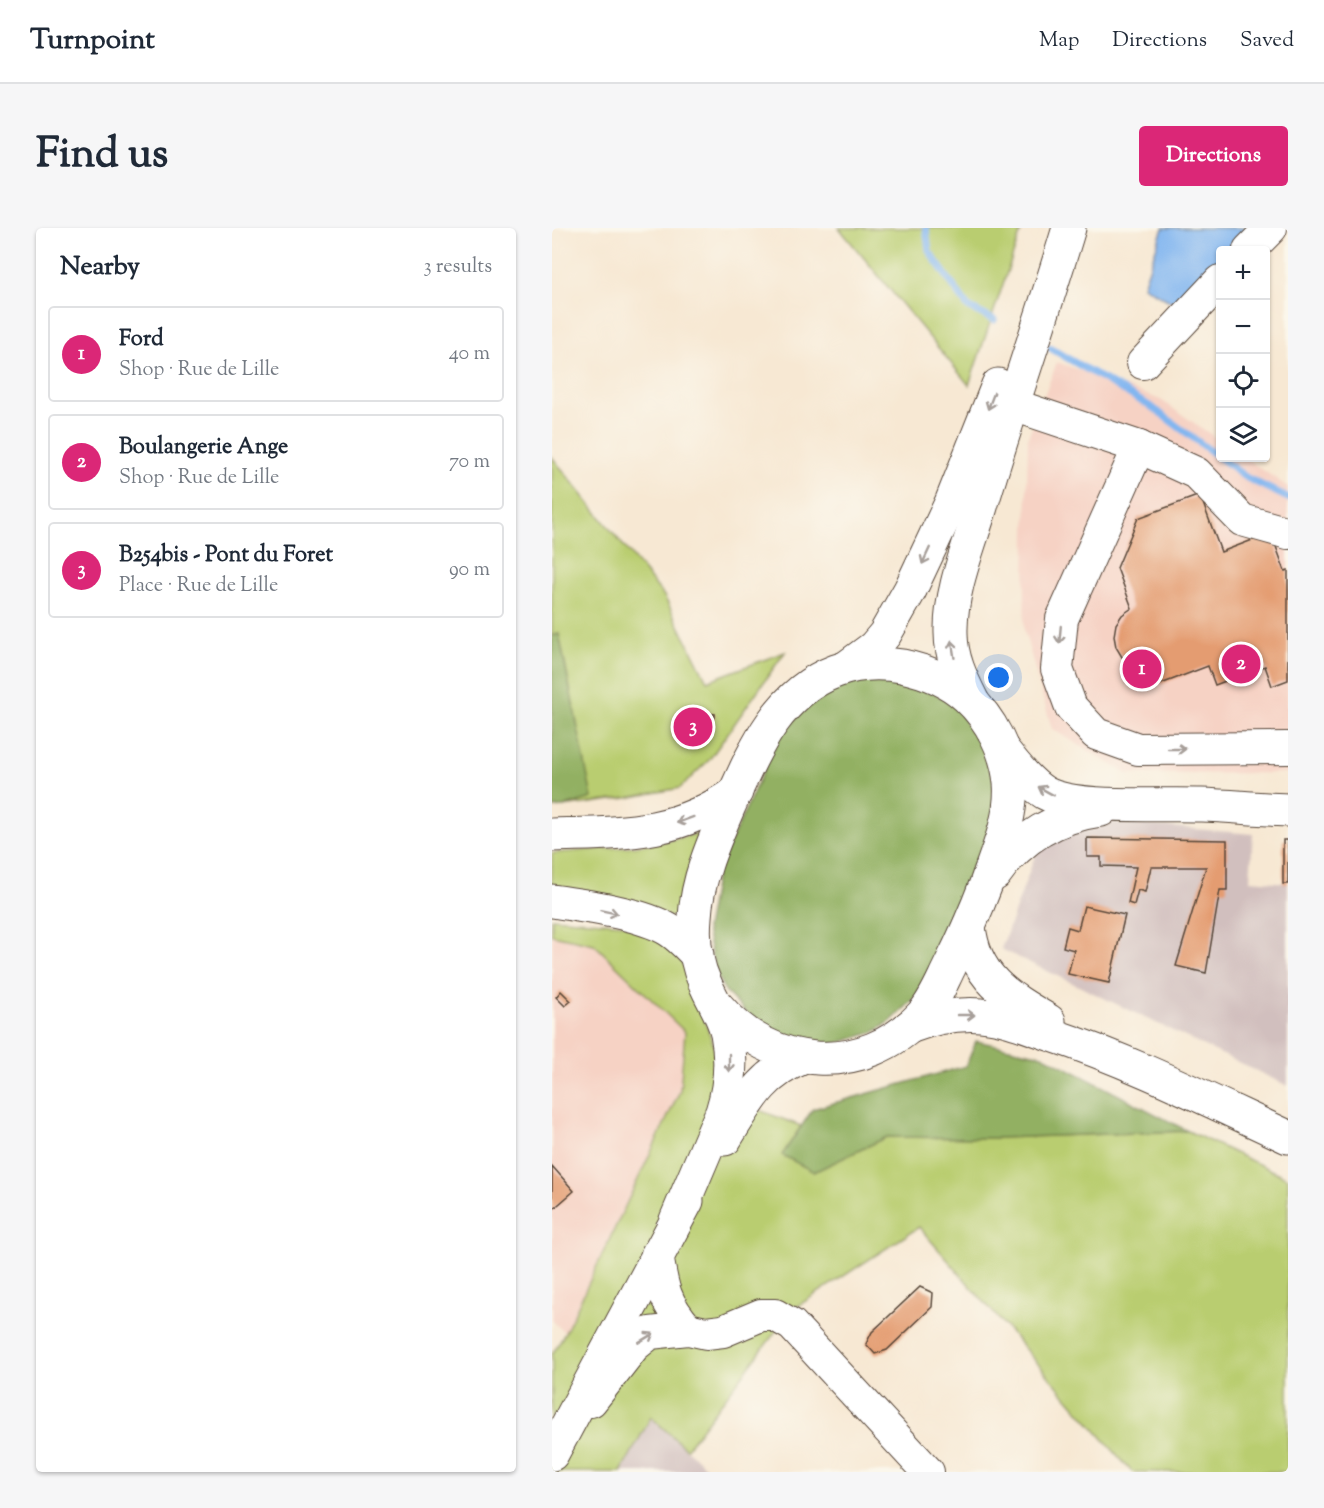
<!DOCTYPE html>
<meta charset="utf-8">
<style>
:root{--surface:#fff;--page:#f6f6f7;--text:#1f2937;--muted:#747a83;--line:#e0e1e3;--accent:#db2777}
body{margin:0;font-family:"Sorts Mill Goudy",serif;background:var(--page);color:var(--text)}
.controls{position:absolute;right:18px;top:18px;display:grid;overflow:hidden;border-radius:6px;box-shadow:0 2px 4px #0004}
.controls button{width:54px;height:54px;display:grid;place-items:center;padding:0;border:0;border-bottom:2px solid var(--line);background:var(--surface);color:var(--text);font:30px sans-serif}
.you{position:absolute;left:447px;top:450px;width:21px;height:21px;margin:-15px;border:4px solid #fff;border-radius:50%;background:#1a73e8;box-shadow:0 0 0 9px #1a73e833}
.badge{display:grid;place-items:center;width:39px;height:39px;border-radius:50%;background:var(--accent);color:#fff;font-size:20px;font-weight:700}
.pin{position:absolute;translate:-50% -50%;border:3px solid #fff;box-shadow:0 2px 6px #0006}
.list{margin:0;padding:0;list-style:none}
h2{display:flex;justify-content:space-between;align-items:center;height:78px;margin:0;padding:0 24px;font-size:26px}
h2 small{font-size:20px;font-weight:400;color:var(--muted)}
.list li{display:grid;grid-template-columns:39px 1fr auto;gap:18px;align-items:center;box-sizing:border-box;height:96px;margin:0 12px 12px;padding:0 12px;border:2px solid var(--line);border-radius:6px}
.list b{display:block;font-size:22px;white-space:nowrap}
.list p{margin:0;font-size:20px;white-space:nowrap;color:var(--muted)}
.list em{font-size:20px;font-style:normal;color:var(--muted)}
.icon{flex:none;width:33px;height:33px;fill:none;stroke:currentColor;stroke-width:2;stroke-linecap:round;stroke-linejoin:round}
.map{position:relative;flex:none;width:736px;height:1244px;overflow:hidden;border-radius:6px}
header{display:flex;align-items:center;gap:36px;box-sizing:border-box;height:84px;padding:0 30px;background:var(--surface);border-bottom:2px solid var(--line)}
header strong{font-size:28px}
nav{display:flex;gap:33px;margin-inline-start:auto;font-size:21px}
.intro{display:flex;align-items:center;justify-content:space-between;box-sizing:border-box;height:144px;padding:0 36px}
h1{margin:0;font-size:42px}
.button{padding:15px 27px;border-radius:6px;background:var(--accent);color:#fff;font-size:21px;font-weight:700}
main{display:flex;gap:36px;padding:0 36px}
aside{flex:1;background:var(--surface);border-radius:6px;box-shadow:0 2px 4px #0004}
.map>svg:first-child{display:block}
</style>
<header>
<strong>Turnpoint</strong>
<nav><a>Map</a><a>Directions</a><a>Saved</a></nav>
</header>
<div class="intro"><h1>Find us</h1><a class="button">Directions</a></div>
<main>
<aside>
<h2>Nearby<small>3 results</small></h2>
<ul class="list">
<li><span class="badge">1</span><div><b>Ford</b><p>Shop · Rue de Lille</p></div><em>40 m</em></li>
<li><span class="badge">2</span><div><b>Boulangerie Ange</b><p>Shop · Rue de Lille</p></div><em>70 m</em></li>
<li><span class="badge">3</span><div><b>B254bis - Pont du Foret</b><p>Place · Rue de Lille</p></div><em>90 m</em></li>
</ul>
</aside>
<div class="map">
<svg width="736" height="1244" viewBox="0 0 736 1244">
<rect width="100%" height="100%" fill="#fbf7ec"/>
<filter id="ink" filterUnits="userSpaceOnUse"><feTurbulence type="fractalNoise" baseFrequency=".0167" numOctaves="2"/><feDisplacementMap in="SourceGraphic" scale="12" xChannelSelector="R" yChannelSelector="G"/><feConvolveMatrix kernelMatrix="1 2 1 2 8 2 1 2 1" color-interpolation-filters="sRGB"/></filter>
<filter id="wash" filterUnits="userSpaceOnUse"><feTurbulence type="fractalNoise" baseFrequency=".008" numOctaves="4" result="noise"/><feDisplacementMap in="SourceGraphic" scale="24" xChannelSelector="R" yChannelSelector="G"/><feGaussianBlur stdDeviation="1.35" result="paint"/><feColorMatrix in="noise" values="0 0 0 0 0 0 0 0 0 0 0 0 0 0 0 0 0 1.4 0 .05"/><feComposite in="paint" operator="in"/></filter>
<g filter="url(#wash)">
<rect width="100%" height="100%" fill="#f7e8d3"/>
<g fill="#f6d2c4">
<path d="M 505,134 L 609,172 L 668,213 L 668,230 L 693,230 L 736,259 L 736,545 L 575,546 L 500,501 L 472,402 L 476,209 Z"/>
<path d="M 0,707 L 42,716 L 133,804 L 128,863 L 13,1105 L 0,1092 Z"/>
</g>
<g fill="#d1bfbe">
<path d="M 550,593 L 701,606 L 698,652 L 736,655 L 736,858 L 449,721 L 490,609 Z"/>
<path d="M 99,1188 L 159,1244 L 69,1244 Z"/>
</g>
<g fill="#b9cd70" stroke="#7a7c47" stroke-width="1.5">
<path d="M 287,0 L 470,0 L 417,157 Z"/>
<path d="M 0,229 L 112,368 L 155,453 L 233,424 L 157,532 L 128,560 L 75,570 L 11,579 L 39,570 L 7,406 L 0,408 Z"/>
<path d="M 150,604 L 126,691 L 0,660 L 0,625 C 50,621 102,619 150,604 Z"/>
<path d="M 0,690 L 74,696 L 118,716 L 134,741 L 162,818 L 162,865 L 249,898 L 231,927 L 262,944 L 335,909 L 446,910 L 636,903 L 736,950 L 736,1244 L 580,1244 L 367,999 L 241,1081 L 134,1221 L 99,1189 L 69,1244 L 0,1244 L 0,1127 L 13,1105 L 128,863 L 133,804 L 42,716 L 0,707 Z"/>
</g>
<g fill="#92b062" stroke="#666d40" stroke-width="1.5">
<path d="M 7,406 L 40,570 L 11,579 L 0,580 L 0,408 Z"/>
<path d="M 314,449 L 370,456 L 412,485 L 439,529 L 444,567 L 438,606 L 418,660 L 365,768 L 338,794 L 322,804 L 279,817 L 239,812 L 201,792 L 173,763 L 163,744 L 154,701 L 164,646 L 227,508 L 264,469 Z"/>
<path d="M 424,813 L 490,827 L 636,903 L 446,910 L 335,909 L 262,944 L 230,927 L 261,881 L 414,838 Z"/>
</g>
<path fill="#82b6f0" stroke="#5e7087" stroke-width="1.5" d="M 611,0 L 695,0 L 680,22 L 668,22 L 668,39 L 637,84 L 591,58 Z"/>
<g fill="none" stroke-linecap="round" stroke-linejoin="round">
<g stroke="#82b6f0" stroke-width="7">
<path d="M 374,0 L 377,23 L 416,79 L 442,92"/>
<path d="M 498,120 L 601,180 L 695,250 L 736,270"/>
</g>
</g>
<g id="blocks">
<g fill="#e49c71">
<path d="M 648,267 L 669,324 L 719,305 L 733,343 L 736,342 L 736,452 L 720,458 L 713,438 L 663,457 L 656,438 L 609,456 L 602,437 L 591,439 L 580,436 L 570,429 L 564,419 L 562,408 L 564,396 L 570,387 L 580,380 L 565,340 L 586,290 Z"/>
<path d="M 132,482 L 138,484 L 163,486 L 163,489 L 147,510 L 131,509 L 127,502 L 125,495 L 125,486 Z"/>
<path d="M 535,610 L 675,612 L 675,662 L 668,662 L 654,745 L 624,738 L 654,639 L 599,639 L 593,664 L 586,662 L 582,677 L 576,675 L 584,639 L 549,638 L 549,629 L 535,629 Z"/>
<rect x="731" y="612" width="5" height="44"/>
<path d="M 532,678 L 573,687 L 557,755 L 516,746 L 522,722 L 511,719 L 516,699 L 526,702 Z"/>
<path d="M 9,763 L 19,773 L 13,778 L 4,769 Z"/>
<path d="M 0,938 L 22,963 L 0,982 Z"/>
<path d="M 368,1059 L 381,1065 L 380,1079 L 335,1122 L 323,1126 L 314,1116 L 320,1104 Z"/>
</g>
</g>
</g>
<g filter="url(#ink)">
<use href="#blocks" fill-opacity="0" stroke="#574639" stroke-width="1.5"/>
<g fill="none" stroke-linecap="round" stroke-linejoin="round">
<g stroke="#574639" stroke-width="34">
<g id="minor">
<path d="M 697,22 L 719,0"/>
<path d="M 591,135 L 668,53"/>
<path d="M 461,177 L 587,219 L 510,391 L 505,441 L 519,479 L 544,506 L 586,521 L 736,520"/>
<path d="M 587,219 L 644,245 L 690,292 L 736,305"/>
<path d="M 105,1026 C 110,1059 113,1076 136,1101"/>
<path d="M 39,1173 L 82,1118 L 98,1105 L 136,1101 L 154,1105 L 171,1103 L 209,1087 L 223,1087 L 240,1097 L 376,1244"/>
</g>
</g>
<g stroke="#574639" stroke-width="35">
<g id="major">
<path d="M 295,439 L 322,419 L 333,406 L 358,362 L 399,275 L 446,157"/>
<path d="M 421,474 C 410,452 399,431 399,405 C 398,364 416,321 428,282 C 456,187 489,94 517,0"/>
<path d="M 451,522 C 463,537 477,555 493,565 C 525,582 610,575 649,577 C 678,578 707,581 736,582"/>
<path d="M 0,607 C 70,605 125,607 184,564"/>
<path d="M 443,646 C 468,610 505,588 549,582"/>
<path d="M 0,673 C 33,678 89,685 117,702 C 128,709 136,718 145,727"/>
<path d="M 417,698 C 422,750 456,769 497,793"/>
<path d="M 357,799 C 381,790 404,785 429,787 C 453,789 477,799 500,807 C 581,834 658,873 736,909"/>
<path d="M 173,911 C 196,875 208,847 250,830"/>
<path d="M 124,992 L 170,884 C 178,859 180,831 175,805 C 171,787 160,772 153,755 C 144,735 141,711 143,689 C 145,651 162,613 177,578 C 201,525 225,465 284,443 C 305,435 328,434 350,438 C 374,443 397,452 415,469 C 439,491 455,523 458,555 C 461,589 445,624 434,656 C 423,685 411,712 397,740 C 389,756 382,774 370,787 C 311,850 219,842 165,778"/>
<path d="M 0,1226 L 135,973"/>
</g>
</g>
<use href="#minor" stroke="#fff" stroke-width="32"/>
<use href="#major" stroke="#fff" stroke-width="33"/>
</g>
<defs><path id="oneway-shaft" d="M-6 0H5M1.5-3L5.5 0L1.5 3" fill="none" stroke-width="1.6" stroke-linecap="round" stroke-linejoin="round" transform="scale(1.5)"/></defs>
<g stroke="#a79f9a">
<use href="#oneway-shaft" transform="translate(439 173) rotate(111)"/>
<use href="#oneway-shaft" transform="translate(374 328) rotate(115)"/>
<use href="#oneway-shaft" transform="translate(508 407) rotate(95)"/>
<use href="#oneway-shaft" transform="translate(401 421) rotate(-99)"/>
<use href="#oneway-shaft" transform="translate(625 521)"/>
<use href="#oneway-shaft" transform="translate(494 563) rotate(-151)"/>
<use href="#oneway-shaft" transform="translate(133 592) rotate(160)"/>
<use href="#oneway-shaft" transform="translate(57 684) rotate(12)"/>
<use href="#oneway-shaft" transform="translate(414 787)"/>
<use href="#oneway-shaft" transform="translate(177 835) rotate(90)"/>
<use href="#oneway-shaft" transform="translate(94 1110) rotate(-31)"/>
</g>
</g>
</svg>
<div class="controls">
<button>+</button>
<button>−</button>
<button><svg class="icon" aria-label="locate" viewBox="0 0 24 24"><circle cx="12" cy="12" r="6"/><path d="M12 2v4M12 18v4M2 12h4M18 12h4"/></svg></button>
<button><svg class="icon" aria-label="layers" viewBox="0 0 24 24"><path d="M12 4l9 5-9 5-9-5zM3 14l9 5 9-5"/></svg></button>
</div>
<div class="you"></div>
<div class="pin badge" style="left:590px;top:441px">1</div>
<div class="pin badge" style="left:689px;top:436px">2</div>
<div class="pin badge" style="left:141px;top:499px">3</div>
</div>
</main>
